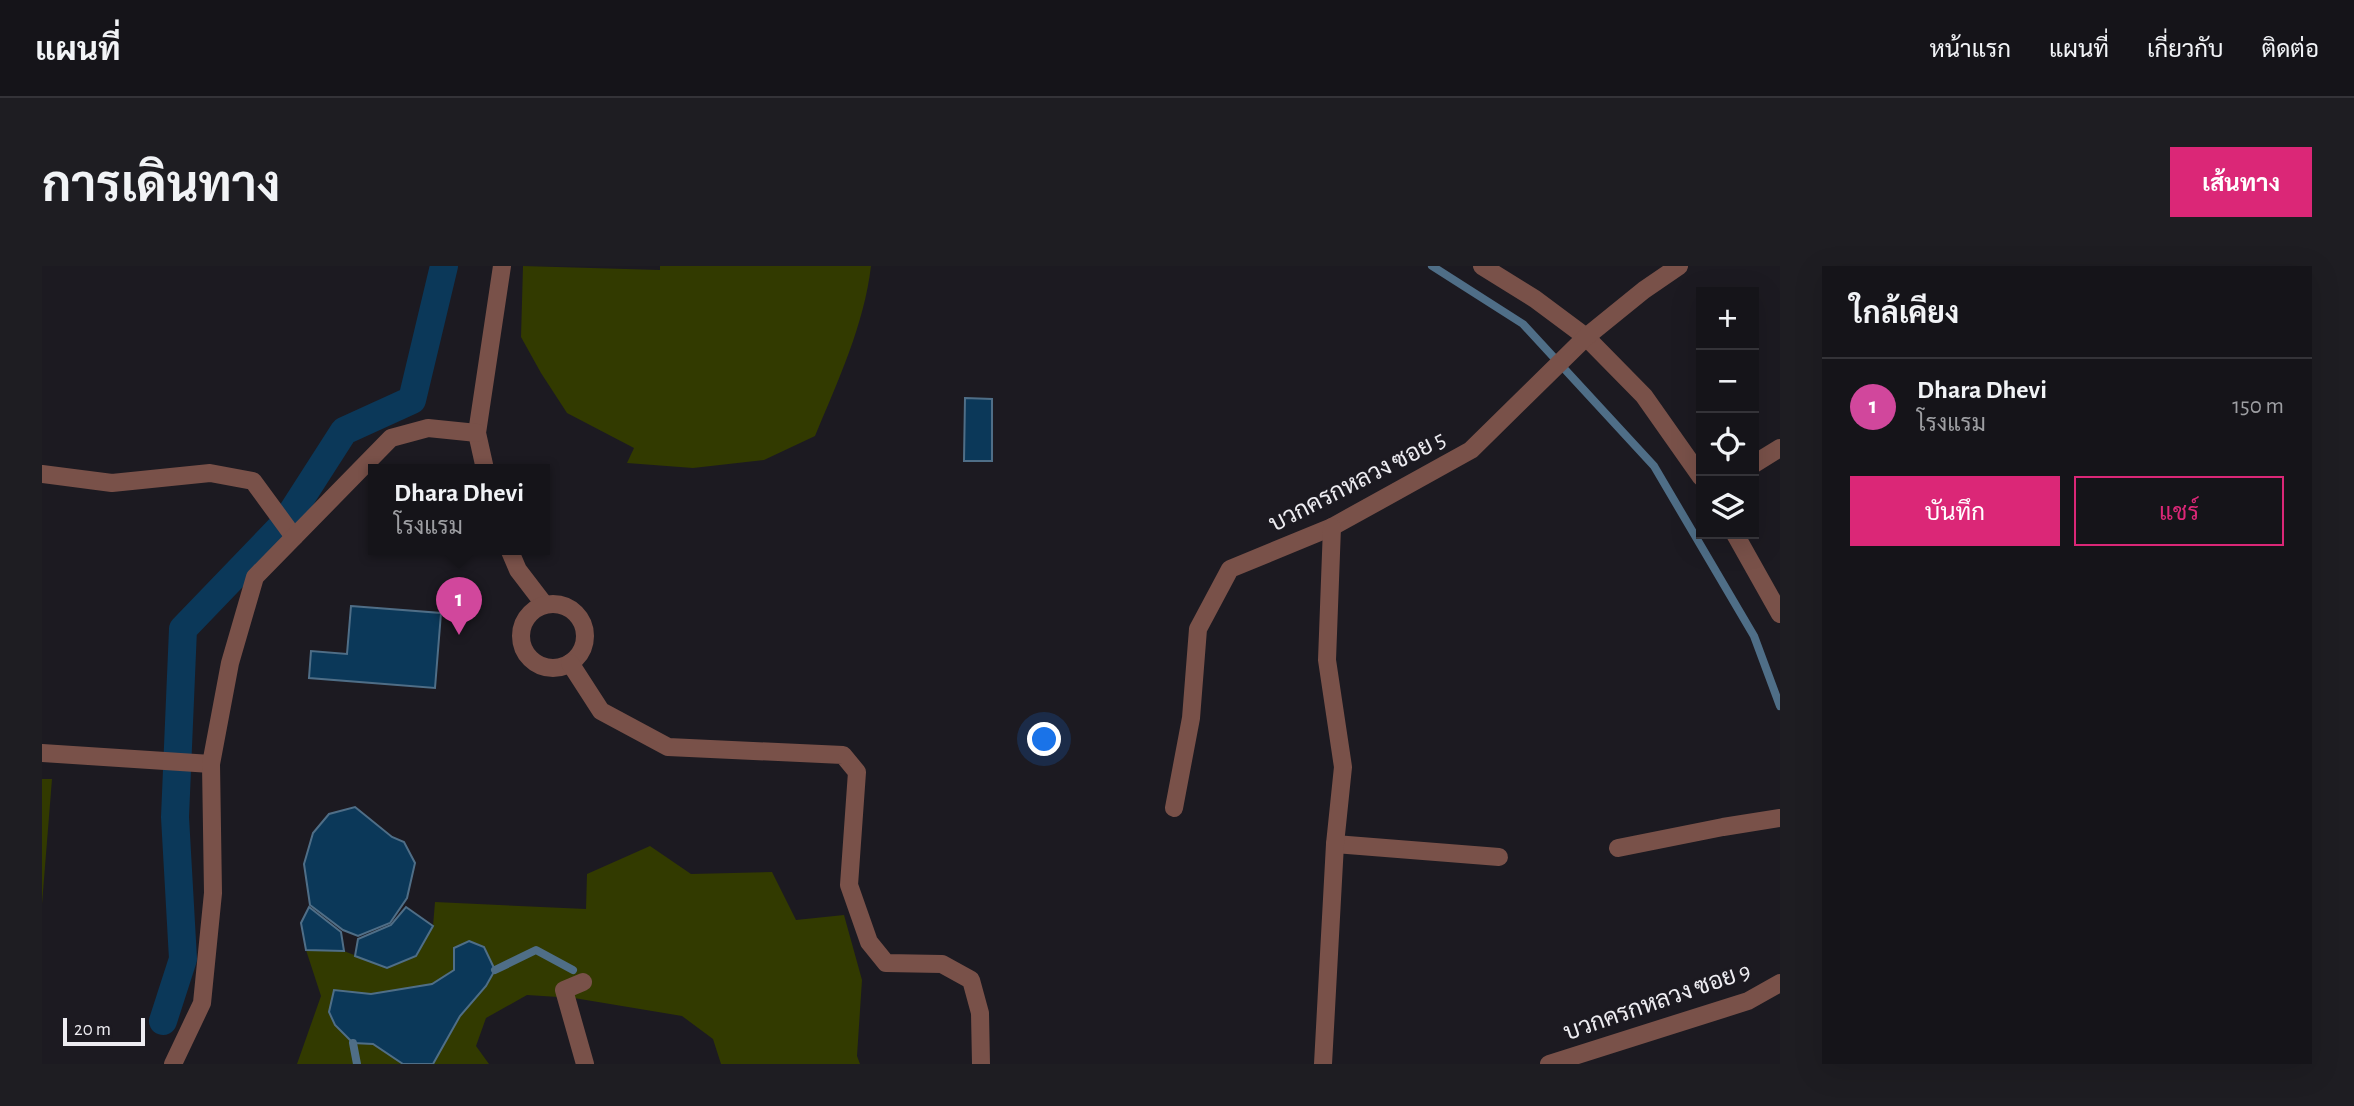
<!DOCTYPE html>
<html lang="th">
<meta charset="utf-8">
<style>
:root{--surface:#151419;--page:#1e1d22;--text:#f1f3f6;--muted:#9d9ea2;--line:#343338;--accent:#db2777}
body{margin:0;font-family:"Alegreya Sans",Sarabun,sans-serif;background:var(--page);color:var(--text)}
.controls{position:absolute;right:21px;top:21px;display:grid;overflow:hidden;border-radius:0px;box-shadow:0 7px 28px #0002}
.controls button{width:63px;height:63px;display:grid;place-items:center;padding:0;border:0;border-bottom:2px solid var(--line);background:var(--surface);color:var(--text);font:35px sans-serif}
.scale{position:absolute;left:21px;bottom:18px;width:82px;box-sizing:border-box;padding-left:7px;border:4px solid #edecf1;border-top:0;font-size:19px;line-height:24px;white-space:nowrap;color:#edecf1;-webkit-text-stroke:5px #1c1a21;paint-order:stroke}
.you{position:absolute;left:1003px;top:474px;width:24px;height:24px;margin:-18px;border:5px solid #fff;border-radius:50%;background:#1a73e8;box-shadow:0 0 0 10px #1a73e833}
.badge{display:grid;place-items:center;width:46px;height:46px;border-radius:50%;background:var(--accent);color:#fff;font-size:23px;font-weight:700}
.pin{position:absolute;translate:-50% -58px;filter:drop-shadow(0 2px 4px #0008)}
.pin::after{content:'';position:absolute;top:37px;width:24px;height:21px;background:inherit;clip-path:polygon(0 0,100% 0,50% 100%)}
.popup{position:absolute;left:326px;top:198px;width:182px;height:91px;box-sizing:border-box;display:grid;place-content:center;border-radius:0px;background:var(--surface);filter:drop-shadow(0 2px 5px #0005);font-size:23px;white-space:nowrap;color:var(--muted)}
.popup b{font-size:26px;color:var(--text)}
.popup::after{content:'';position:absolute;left:50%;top:100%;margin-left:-14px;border:14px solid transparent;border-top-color:var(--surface)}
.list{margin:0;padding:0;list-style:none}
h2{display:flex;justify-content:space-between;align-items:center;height:91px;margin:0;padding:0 28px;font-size:30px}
h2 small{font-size:23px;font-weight:400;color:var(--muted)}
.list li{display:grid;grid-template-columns:46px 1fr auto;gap:21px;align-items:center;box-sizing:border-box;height:98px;padding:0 28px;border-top:2px solid var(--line)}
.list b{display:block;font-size:26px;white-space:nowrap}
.list p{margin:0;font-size:23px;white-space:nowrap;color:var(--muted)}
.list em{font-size:23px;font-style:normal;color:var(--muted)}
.actions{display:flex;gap:14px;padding:21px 28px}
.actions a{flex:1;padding:16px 0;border:2px solid var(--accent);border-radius:0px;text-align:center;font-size:24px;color:var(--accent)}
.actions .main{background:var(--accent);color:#fff}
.icon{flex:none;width:38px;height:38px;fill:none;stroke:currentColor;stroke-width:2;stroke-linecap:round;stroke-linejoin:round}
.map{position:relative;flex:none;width:1738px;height:798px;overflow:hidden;border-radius:0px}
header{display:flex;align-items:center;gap:42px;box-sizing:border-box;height:98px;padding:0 35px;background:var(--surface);border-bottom:2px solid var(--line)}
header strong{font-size:33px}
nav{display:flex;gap:38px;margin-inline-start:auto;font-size:24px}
.intro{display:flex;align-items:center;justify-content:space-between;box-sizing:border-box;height:168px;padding:0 42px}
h1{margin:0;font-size:49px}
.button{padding:18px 32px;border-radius:0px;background:var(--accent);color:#fff;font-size:24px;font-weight:700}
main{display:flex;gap:42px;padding:0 42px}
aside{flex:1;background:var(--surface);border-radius:0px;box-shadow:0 7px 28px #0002}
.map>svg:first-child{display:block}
</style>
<header>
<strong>แผนที่</strong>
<nav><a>หน้าแรก</a><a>แผนที่</a><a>เกี่ยวกับ</a><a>ติดต่อ</a></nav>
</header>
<div class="intro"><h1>การเดินทาง</h1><a class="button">เส้นทาง</a></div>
<main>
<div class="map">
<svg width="1738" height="798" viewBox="0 0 1738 798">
<rect width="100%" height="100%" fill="#1c1a21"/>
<g fill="#323a00">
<path d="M 481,0 L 618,4 L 618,0 L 829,0 C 822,59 796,115 773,170 L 722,194 L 651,202 L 585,197 L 592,182 L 525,147 L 499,107 L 479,71 Z"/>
<path d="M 0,513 L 10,513 L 0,638 Z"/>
<path d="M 608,580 L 649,608 L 730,606 L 754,654 L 802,649 L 820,714 L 815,790 L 818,798 L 679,798 L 671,773 L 640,750 L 532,732 L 485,729 L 444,752 L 434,780 L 447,798 L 255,798 L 279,730 L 264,684 L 302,685 L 345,702 L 391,660 L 393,636 L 544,643 L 545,608 Z"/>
</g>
<g fill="#0b3859" stroke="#4f6e87" stroke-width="2">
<path d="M 923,132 L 950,133 L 950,195 L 922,195 Z"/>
<path d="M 309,340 L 399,347 L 393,422 L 267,412 L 269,385 L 305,388 Z"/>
<path d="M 313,541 L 350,571 L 362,576 L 373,597 L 365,632 L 348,657 L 316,670 L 301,664 L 268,639 L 262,598 L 271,567 L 287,548 Z"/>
<path d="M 267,641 L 299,666 L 302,685 L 264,684 L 259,657 Z"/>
<path d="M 364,641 L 391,660 L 374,690 L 345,702 L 313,690 L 316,673 L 349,659 Z"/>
<path d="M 427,675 L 442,681 L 453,704 L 444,720 L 418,750 L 391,798 L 361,798 L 331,778 L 311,777 L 293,759 L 287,746 L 292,724 L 329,728 L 390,718 L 412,704 L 412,682 Z"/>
</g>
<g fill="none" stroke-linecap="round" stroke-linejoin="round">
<g stroke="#4f6e87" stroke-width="8">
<path d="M 1390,0 L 1481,58 L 1612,200 L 1712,370 L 1738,440"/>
<path d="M 453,704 L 494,684 L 531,704"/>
<path d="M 311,777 L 315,798"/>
</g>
<path stroke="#0b3859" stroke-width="28" d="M 121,755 L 141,693 L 133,551 L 141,363 L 243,257 L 302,165 L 370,134 L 402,0"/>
<g stroke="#795149" stroke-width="18">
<path d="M 1440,0 L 1493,33 L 1544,71 L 1602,130 L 1659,211"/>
<path d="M 1712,198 L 1738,182"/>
<path d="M 443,203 L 435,167 L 460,0"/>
<path d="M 0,208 L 70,217 L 168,207 L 211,215 L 252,271"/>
<path d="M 1693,268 L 1738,348"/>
<path d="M 467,283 L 476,304 L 502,338"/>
<circle cx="511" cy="370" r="32"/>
<path d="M 528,397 L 559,445 L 626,481 L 801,489 L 815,506 L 807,619 L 827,676 L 844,697 L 900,698 L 929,714 L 938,747 L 939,798"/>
<path d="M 0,487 L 169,498"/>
<path d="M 1132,542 L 1149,452 L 1156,363 L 1188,303 L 1290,261 L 1429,184 L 1544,71 L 1602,24 L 1637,0"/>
<path d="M 1293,578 L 1457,591"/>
<path d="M 1576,582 L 1681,561 L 1738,552"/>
<path d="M 541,716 L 522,724 L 543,798"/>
<path d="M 131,798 L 160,737 L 171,627 L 169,498 L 188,397 L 213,311 L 349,172 L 386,162 L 435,167"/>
<path d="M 1281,798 L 1293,578 L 1301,501 L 1285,394 L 1290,261"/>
<path d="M 1507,798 L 1706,735 L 1738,717"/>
</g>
</g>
<g text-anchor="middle" stroke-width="5" stroke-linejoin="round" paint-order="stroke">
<g font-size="24" fill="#edecf1" stroke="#1c1a21">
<text transform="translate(1315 215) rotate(-27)" y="8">บวกครกหลวง ซอย 5</text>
<text transform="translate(1615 735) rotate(-19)" y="8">บวกครกหลวง ซอย 9</text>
</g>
</g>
</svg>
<div class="controls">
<button>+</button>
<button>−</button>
<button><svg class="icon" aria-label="locate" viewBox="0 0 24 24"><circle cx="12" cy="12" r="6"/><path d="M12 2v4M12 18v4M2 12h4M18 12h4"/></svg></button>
<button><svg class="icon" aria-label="layers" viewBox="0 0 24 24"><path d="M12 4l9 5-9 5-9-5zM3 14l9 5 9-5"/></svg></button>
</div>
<div class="scale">20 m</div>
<div class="you"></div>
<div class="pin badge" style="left:417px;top:369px;background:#d1479c">1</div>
<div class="popup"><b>Dhara Dhevi</b>โรงแรม</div>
</div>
<aside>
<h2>ใกล้เคียง<small></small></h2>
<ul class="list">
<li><span class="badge" style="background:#d1479c">1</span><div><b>Dhara Dhevi</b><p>โรงแรม</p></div><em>150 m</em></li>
</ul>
<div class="actions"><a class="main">บันทึก</a><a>แชร์</a></div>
</aside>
</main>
